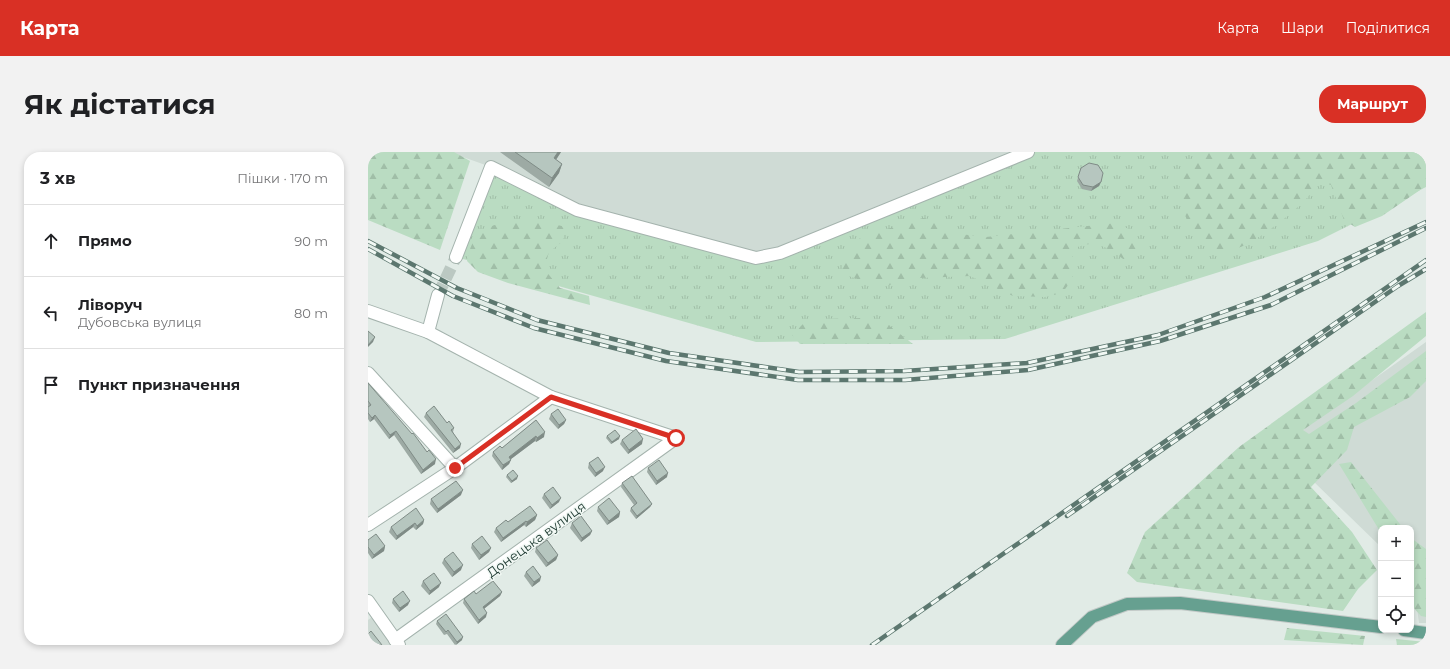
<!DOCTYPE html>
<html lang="uk">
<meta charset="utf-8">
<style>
:root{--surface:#fff;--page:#f2f2f2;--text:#202124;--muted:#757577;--line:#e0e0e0;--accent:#d93025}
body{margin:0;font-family:Montserrat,sans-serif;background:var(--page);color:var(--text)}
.controls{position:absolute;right:12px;bottom:12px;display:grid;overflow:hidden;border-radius:8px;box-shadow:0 2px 6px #0003}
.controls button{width:36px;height:36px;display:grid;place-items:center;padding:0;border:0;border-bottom:1px solid var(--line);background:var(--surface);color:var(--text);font:20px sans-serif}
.stop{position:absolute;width:12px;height:12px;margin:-9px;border:3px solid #d93025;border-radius:50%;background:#fff}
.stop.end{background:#d93025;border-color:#fff;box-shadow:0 1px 4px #0008}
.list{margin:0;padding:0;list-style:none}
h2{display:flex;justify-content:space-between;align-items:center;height:52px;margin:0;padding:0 16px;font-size:17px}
h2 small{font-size:13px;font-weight:400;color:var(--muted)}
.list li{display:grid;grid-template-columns:26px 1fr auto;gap:12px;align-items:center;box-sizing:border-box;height:72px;padding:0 16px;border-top:1px solid var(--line)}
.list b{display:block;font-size:15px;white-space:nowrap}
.list p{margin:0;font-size:13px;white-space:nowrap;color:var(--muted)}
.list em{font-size:13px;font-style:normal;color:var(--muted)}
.icon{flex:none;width:22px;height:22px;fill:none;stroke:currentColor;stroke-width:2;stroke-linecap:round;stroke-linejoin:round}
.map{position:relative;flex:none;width:1058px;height:493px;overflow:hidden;border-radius:16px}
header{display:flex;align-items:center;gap:24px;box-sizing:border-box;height:56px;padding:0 20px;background:var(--accent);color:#fff}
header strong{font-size:19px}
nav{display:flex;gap:22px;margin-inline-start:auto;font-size:14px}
.intro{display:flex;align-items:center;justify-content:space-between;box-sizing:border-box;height:96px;padding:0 24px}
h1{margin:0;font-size:28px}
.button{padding:10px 18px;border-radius:16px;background:var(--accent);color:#fff;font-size:14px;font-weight:700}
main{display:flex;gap:24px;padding:0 24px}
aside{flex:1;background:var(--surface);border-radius:16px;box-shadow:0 2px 6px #0003}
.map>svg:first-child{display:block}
</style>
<header>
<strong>Карта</strong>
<nav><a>Карта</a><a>Шари</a><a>Поділитися</a></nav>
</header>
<div class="intro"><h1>Як дістатися</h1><a class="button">Маршрут</a></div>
<main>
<aside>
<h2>3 хв<small>Пішки · 170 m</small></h2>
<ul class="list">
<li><svg class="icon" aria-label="ahead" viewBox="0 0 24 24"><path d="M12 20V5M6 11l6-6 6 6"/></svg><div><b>Прямо</b></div><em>90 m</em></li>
<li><svg class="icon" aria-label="left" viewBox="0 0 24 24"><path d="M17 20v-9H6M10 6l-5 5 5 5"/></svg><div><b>Ліворуч</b><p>Дубовська вулиця</p></div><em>80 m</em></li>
<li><svg class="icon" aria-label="arrive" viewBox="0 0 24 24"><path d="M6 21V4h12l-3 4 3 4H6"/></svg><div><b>Пункт призначення</b></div></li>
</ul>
</aside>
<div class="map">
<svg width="1058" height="493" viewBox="0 0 1058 493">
<defs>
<pattern id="grass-tufts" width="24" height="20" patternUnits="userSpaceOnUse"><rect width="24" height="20" fill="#badcc2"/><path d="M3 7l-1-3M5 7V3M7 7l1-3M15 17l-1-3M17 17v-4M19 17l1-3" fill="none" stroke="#a0bea7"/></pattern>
<pattern id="forest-firs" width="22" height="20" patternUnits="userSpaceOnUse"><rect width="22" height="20" fill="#badcc2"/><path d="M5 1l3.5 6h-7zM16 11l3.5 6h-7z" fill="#a0bea7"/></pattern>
</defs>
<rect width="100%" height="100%" fill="#e1ebe6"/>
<g fill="#cfdbd5">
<path d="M 81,0 L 660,0 L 388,106 L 209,58 L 123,15 Z"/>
<path d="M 1058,190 L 1058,471 L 1051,471 L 1045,426 L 1043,424 L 1043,376 L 1013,376 L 1013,395 L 910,295 Z"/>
<path d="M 9,461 L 31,493 L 0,493 L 0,468 Z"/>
</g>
<path fill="url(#grass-tufts)" d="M 660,0 L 1058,0 L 1058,35 L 950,89 L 637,187 L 388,190 L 88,105 L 123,15 L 209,58 L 388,106 Z"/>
<g fill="url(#forest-firs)">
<path d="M 0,0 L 86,0 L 102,9 L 72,98 L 0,68 Z"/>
<path d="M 835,0 L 1058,0 L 1058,34 L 1014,64 L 987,75 L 976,68 L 963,33 L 951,29 C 946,36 941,45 934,51 C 917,67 866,110 843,98 C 827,90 817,60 808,45 L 817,20 Z"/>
<path d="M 555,66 L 570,69 L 583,81 L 618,85 L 747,71 L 763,78 L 773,90 L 772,102 L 758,109 C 736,94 730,86 704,97 L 704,128 L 694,141 L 677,145 L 645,144 L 602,124 L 552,126 L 512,135 L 478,123 L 472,109 L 493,85 Z"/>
<path d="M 168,68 L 198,75 L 194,90 L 181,100 L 176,117 L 192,136 L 221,144 L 222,153 L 140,131 L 110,120 L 99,109 C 107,67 132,72 168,68 Z"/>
<path d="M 1058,160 L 1058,184 L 985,244 L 935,278 L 941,282 L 988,251 L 1058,199 L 1058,229 L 1042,245 L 986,275 L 979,298 L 943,335 L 984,380 L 1009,418 L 990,437 L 975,459 L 769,430 L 759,421 L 777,380 L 871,295 Z"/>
<path d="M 499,166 L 515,169 L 545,192 L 432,192 L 424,183 L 436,171 L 454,167 Z"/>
<path d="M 983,310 L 1035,376 L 1013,376 L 1013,381 L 971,312 Z"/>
<path d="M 1043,386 L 1058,397 L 1058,465 L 1053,464 L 1043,453 Z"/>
<path d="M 919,476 L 997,484 L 995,493 L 916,488 Z"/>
<path d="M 1028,487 L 1058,490 L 1058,493 L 1029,493 Z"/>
</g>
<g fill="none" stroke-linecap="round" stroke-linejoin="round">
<path stroke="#bbc8c2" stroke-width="12" stroke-dasharray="12 6" stroke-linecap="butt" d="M 70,143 L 88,105"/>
<g stroke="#a4b3ad" stroke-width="14">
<g id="minor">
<path d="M 88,105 L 123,15 L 209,58 L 388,106 L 412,101 L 660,0"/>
<path d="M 70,143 L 60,180 L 183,245 L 308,286"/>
<path d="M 0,159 L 60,180"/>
<path d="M 0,221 L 87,316"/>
<path d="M 0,373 L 87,316 L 183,245"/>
<path d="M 0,449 L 31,493"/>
<path d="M 27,488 L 308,286"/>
</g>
</g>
<g stroke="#c1c8c6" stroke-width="14">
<g id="major">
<path d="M 1036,478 L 1058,481"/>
<path d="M 694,493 L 724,465 L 759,452 L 812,451 L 1013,475"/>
</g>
</g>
<use href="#minor" stroke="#fff" stroke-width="12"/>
<use href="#major" stroke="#66a090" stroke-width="12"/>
<g stroke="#5c776f" stroke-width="4.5">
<g id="rail">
<path d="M 0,89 L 89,136 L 169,168 L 301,201 L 431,220 L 536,219 L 659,211 L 790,183 L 897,145 L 1058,70"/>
<path d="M 0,97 L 85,144 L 166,176 L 298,209 L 430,228 L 537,228 L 660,218 L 792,189 L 903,153 L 1058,76"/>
<path d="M 699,364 L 1030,134 L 1058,117"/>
<path d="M 504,493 L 1058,108"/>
</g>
</g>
<use href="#rail" stroke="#f1f8f4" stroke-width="3" stroke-dasharray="9" stroke-linecap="butt"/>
</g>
<g fill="#9daaa4">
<path d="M 132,0 L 193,0 L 188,8 L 194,12 L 191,21 L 181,35 Z"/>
<path d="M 713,16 L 733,30 L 731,34 L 723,39 L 714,37 L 709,29 Z"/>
<path d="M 0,231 L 67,312 L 53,322 L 26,283 L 21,287 L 6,267 L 2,270 L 0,267 Z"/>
<path d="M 58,261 L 79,271 L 86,276 L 85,280 L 92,296 L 85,301 L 56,265 Z"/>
<path d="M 183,262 L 198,268 L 196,272 L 190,277 L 181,267 Z"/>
<path d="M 168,268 L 176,285 L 168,290 L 167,289 L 143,307 L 141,312 L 134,318 L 124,304 L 125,300 L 134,296 Z"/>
<path d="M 239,284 L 251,287 L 243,292 L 238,286 Z"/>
<path d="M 254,288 L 274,292 L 260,302 L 252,292 Z"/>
<path d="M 221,311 L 235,319 L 227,325 L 220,316 Z"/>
<path d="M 280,316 L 299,325 L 288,333 L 279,320 Z"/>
<path d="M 139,323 L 149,327 L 143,331 L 138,325 Z"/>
<path d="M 254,331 L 284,352 L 282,355 L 268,367 L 262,359 L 263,356 L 266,353 L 253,335 Z"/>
<path d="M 176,342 L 191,350 L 182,357 L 174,346 Z"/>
<path d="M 93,343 L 69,361 L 62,352 L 63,347 Z"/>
<path d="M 230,355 L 252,360 L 251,365 L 239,373 L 229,359 Z"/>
<path d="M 169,363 L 167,368 L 158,375 L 156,373 L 133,390 L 126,380 L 128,376 L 140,370 Z"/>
<path d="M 56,368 L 55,372 L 48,378 L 45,375 L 28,388 L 21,380 L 23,375 Z"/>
<path d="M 204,371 L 224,379 L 222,383 L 213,390 L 202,376 Z"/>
<path d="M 0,388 L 17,394 L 16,399 L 4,407 L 0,401 Z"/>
<path d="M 104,392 L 123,396 L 121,400 L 111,408 L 103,396 Z"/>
<path d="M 168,396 L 190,403 L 188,408 L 178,415 L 167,400 Z"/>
<path d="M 76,407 L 93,418 L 84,425 L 74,411 Z"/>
<path d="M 158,420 L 172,429 L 164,435 L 156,424 Z"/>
<path d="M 55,429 L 71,435 L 61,443 L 53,434 Z"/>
<path d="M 134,440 L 132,444 L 116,457 L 118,465 L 110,472 L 95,451 L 96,447 L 108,442 Z"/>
<path d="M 25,447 L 40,453 L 31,460 L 24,451 Z"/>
<path d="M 69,469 L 94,488 L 87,493 L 79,482 L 76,483 L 68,472 Z"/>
</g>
<g fill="#7f8b86">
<path d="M 190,0 L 193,0 L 183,15 L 186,6 Z"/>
<path d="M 194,12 L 191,21 L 181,35 L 184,26 Z"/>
<path d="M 733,30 L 731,34 L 723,39 L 725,35 Z"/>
<path d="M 7,185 L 5,190 L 0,195 L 0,193 Z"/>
<path d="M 7,263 L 6,267 L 2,270 L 4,266 Z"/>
<path d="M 198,268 L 196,272 L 190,277 L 191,273 Z"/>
<path d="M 28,279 L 26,283 L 21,287 L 22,283 Z"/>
<path d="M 177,280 L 176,285 L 168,290 L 169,286 Z"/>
<path d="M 168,284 L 167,289 L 139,310 L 141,305 Z"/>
<path d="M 252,284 L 251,287 L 243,292 L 244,290 Z"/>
<path d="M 275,287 L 274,292 L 260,302 L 261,298 Z"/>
<path d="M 93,292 L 92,296 L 85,301 L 87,297 Z"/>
<path d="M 68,307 L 67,312 L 53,322 L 55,318 Z"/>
<path d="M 143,308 L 141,312 L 134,318 L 135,313 Z"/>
<path d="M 237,315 L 235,319 L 227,325 L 228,321 Z"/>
<path d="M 300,321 L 299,325 L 288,333 L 289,329 Z"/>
<path d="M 150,324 L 149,327 L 143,331 L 144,329 Z"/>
<path d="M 95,338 L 93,343 L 69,361 L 70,357 Z"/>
<path d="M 193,346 L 191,350 L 182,357 L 184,353 Z"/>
<path d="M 284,352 L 282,355 L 268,367 L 269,364 Z"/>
<path d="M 252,360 L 251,365 L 239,373 L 241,369 Z"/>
<path d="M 169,363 L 167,368 L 158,375 L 159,370 Z"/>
<path d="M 56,368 L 55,372 L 48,378 L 49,374 Z"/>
<path d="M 158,369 L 156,373 L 133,390 L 135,386 Z"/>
<path d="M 47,371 L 45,375 L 28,388 L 29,384 Z"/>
<path d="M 224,379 L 222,383 L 213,390 L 214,386 Z"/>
<path d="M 17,394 L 16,399 L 4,407 L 6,403 Z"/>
<path d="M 123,396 L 121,400 L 111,408 L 113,403 Z"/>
<path d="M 190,403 L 188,408 L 178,415 L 180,411 Z"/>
<path d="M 95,413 L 93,418 L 84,425 L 86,420 Z"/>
<path d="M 173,425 L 172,429 L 164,435 L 166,430 Z"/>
<path d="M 73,431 L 71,435 L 61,443 L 62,439 Z"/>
<path d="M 134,440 L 132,444 L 113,459 L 115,455 Z"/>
<path d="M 42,449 L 40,453 L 31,460 L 32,456 Z"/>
<path d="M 119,461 L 118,465 L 110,472 L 111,468 Z"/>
<path d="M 95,485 L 94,488 L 88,493 L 89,490 Z"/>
</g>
<g fill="#b6c6bf" stroke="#7f8b86">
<path d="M 147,0 L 190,0 L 186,6 L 194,12 L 184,26 Z"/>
<path d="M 721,11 L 730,13 L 735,21 L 733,30 L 725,35 L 715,33 L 710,25 L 713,16 Z"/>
<path d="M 0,179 L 7,185 L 0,193 Z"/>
<path d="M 0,231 L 44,282 L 45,281 L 59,300 L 61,298 L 68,307 L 55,318 L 28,279 L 22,283 L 7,263 L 4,266 L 0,261 L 0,255 L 3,253 L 0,249 Z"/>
<path d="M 66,254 L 79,271 L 81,269 L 86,276 L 83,278 L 93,292 L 87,297 L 58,261 Z"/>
<path d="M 190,257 L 198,268 L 191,273 L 183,262 Z"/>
<path d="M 168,268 L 177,280 L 169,286 L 168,284 L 141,305 L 143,308 L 135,313 L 125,300 L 132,294 L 134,296 Z"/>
<path d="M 268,277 L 275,287 L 261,298 L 254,288 Z"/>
<path d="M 247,278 L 252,284 L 244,290 L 239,284 Z"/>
<path d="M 230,305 L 237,315 L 228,321 L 221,311 Z"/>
<path d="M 291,308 L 300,321 L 289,329 L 280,316 Z"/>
<path d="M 145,318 L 150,324 L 144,329 L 139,323 Z"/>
<path d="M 264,324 L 284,352 L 269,364 L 263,356 L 269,351 L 254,331 Z"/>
<path d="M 88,329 L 95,338 L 70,357 L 63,347 Z"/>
<path d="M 185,335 L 193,346 L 184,353 L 176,342 Z"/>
<path d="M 241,346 L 252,360 L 241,369 L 230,355 Z"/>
<path d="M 162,354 L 169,363 L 159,370 L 158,369 L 135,386 L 128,376 L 138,368 L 140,370 Z"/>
<path d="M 48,356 L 56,368 L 49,374 L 47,371 L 29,384 L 23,375 Z"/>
<path d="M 213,364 L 224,379 L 214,386 L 204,371 Z"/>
<path d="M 8,382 L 17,394 L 6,403 L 0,395 L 0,388 Z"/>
<path d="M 114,384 L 123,396 L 113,403 L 104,392 Z"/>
<path d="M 179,388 L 190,403 L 180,411 L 168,396 Z"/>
<path d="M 85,400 L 95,413 L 86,420 L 76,407 Z"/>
<path d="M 165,414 L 173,425 L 166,430 L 158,420 Z"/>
<path d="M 66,421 L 73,431 L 62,439 L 55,429 Z"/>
<path d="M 125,429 L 134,440 L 115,455 L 119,461 L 111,468 L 96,447 L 106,439 L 108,442 Z"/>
<path d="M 35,439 L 42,449 L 32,456 L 25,447 Z"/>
<path d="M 78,462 L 95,485 L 89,490 L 80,478 L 78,480 L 69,469 Z"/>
<path d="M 3,479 L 14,493 L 0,493 L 0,482 Z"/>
</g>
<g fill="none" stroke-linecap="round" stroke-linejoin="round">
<path stroke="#d93025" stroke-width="5" d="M 87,316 L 183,245 L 308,286"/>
</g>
<g text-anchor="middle" stroke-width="3" stroke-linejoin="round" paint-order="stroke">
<g font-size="13" fill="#213c34" stroke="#f1f8f4">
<text transform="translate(168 387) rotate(-36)" y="5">Донецька вулиця</text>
</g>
</g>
</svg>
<div class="controls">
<button>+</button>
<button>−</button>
<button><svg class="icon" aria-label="locate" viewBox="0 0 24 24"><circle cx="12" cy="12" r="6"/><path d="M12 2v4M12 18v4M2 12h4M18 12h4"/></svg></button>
</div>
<div class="stop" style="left:308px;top:286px"></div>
<div class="stop end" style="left:87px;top:316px"></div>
</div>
</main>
